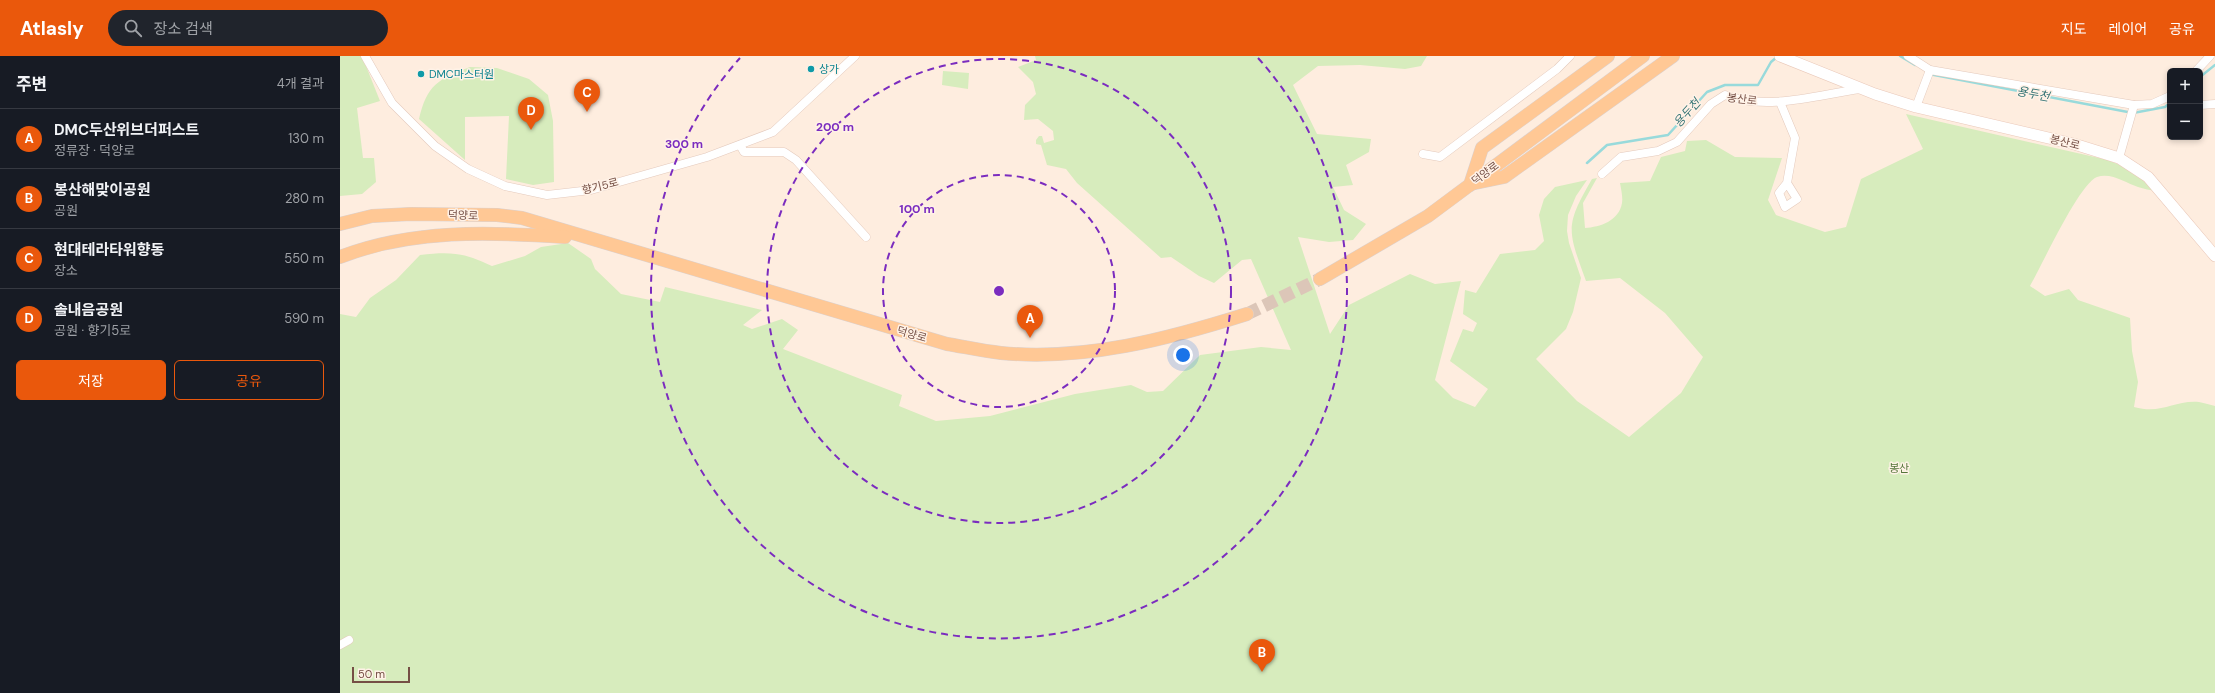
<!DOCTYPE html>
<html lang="ko">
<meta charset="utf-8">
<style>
:root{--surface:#171b24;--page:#20242c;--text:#f1f3f6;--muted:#9ea1a6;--line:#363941;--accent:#ea580c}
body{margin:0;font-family:"DM Sans","Noto Sans KR",sans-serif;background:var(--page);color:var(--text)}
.controls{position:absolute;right:12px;top:12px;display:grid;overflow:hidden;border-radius:6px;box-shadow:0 2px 6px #0003}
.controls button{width:36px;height:36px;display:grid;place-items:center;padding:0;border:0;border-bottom:1px solid var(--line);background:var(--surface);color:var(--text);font:20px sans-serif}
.scale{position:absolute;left:12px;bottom:10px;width:58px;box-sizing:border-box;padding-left:4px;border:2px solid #754f45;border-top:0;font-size:11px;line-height:14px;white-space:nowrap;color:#754f45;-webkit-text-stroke:3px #fff2e7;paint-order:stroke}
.you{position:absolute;left:843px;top:299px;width:14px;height:14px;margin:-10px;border:3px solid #fff;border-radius:50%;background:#1a73e8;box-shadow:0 0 0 6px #1a73e833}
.badge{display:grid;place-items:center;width:26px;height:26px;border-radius:50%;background:var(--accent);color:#fff;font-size:13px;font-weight:700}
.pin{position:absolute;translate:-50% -33px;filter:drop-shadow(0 1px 2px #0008)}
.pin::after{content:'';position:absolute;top:21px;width:14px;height:12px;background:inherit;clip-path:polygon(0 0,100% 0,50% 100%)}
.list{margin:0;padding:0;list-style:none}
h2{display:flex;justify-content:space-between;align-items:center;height:52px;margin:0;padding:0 16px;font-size:17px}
h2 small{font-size:13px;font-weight:400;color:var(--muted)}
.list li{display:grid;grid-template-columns:26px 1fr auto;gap:12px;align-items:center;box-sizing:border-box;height:60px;padding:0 16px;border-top:1px solid var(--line)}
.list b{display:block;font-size:15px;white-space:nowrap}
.list p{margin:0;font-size:13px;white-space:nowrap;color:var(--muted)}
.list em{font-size:13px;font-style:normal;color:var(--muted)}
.actions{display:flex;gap:8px;padding:12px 16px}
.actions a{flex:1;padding:9px 0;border:1px solid var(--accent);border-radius:6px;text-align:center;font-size:14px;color:var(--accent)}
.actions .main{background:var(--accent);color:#fff}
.icon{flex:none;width:22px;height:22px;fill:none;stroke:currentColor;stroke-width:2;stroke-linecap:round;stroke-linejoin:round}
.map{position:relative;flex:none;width:1875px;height:637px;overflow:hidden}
header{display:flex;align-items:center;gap:24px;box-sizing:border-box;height:56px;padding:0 20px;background:var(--accent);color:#fff}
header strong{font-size:19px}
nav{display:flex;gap:22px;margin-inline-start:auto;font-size:14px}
.search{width:280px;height:36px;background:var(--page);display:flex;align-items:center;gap:10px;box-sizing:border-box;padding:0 14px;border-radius:22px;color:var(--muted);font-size:15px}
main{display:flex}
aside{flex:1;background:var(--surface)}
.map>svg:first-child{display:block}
</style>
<header>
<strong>Atlasly</strong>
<div class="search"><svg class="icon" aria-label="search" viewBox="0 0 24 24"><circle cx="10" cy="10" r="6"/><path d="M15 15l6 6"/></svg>장소 검색</div>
<nav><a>지도</a><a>레이어</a><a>공유</a></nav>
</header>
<main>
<aside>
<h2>주변<small>4개 결과</small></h2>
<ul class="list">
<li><span class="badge">A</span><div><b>DMC두산위브더퍼스트</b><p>정류장 · 덕양로</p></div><em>130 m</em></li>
<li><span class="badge">B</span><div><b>봉산해맞이공원</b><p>공원</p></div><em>280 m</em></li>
<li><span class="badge">C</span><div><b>현대테라타워향동</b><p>장소</p></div><em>550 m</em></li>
<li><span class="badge">D</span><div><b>솔내음공원</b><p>공원 · 향기5로</p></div><em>590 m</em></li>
</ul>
<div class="actions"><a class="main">저장</a><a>공유</a></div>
</aside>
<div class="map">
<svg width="1875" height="637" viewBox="0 0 1875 637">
<rect width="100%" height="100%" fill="#feeddf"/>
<g fill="#d7ecbd">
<path d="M 0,0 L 22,0 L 40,45 L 17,52 L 23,102 L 34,102 L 36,126 L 22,138 L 0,140 Z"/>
<path d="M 695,0 L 1087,0 L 1081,10 L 1065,13 L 1020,9 L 978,10 L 953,29 L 977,78 L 1031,83 L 1029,96 L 1006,109 L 1013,129 L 993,131 L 1004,154 L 1026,168 L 1013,184 L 989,186 L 958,181 L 990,278 L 1009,249 L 1070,218 L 1095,228 L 1121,225 L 1095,324 L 1113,342 L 1135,351 L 1148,333 L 1110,305 L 1123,273 L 1133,276 L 1137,267 L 1123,258 L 1125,234 L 1136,237 L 1160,198 L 1195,194 L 1204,185 L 1199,159 L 1204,143 L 1215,131 L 1247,124 L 1236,140 L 1228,159 L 1227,175 L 1229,187 L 1241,222 L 1233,256 L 1226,273 L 1196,303 L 1237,345 L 1289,381 L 1341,337 L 1363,301 L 1325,257 L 1280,222 L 1246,225 C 1228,175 1224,171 1252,123 L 1257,122 L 1243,147 L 1245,172 C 1260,171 1279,165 1282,147 C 1283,141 1281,133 1280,127 L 1310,125 L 1321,101 L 1345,95 L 1347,85 L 1366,84 L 1395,101 L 1442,102 L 1428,144 L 1436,159 L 1485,176 L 1506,171 L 1521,123 L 1583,93 L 1566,58 L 1768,104 L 1794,115 L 1816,135 C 1810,134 1804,133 1798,131 C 1786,127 1771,116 1757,121 C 1739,128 1702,209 1690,230 L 1705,240 L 1729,233 L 1738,244 L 1790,262 L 1792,295 L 1798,326 L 1794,351 C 1822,359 1833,344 1859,346 C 1865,347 1870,349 1875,350 L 1875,637 L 0,637 L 0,258 L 16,261 L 30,242 L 56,224 L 80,199 C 112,195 124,197 152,210 L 185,200 L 201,191 L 228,187 L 251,203 L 255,213 L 281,238 L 320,246 L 325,231 L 422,254 L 403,269 L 412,273 L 442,263 L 458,274 L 443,293 L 562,339 L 559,350 L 596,365 L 650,360 L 735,338 L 791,329 L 807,336 L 823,335 L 860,299 L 921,291 L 951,294 L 911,203 L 902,204 L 874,227 L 859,220 L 831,201 L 821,202 L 737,127 L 726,113 L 707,109 L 701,89 L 696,88 L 696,84 L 699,80 L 702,80 L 704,87 L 714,84 L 713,75 L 698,63 L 684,64 L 685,49 L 696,38 L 693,26 L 678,11 L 696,4 Z"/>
<path d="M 130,11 L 157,12 L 189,23 L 208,39 L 213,65 L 214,126 L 193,129 L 166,123 L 169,60 L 125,61 L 125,104 L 79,63 C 87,29 98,23 130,11 Z"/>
<path d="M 603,15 L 629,17 L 628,33 L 602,29 Z"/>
</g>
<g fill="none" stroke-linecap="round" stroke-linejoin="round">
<g stroke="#98dadb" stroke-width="2.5">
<path d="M 1560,0 L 1575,9"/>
<path d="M 1589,18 L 1793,57 L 1825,51 L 1830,47"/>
<path d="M 1860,21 L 1875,9"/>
<path d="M 1247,107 L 1267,89 L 1328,79 L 1367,36 L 1385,29 L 1418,29 L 1431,6 L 1437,1"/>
</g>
<path stroke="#dcc6b8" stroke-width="13" stroke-dasharray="13 6" stroke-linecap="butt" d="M 907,258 L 980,223"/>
<g stroke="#e4cabd" stroke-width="9">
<g id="minor">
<path d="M 25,0 L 52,47 L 95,90 L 128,113 L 165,130 L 207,139 L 251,134 L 367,101 L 433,76 L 515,0"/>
<path d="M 1568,0 L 1590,14 L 1794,49 L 1812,48 L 1830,40"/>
<path d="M 1856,15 L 1870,0"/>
<path d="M 1440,46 L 1455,82 L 1447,127 L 1439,137 L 1445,151 L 1457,143 L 1447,127"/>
<path d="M 1860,49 L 1875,48"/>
<path d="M 1576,51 L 1590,14"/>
<path d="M 400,89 L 404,96 L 444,96 L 456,104 L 526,181"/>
<path d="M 1083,98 L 1100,101 L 1217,13 L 1230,0"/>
<path d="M 1779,102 L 1794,49"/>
<path d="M 1262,118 L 1281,101 L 1318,95 L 1337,86 L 1371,48 L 1385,39 C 1428,55 1476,39 1520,33"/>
<path d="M 0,589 L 9,584"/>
</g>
</g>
<g stroke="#eac9ba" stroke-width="12">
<path id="secondary" d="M 1440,0 L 1535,38 L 1576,51 L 1734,88 L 1779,102 L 1808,121 L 1875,200"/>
</g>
<g stroke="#dbd1cf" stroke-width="14">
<g id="primary">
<path d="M 1135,127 L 1164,121 L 1333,0"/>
<path d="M 1130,129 L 1142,92 L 1268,0"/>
<path d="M 0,168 L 32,160 L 71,158 L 157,159 L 182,162 L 607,288 C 625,291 643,295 661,297 C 745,305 828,283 907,258"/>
<path d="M 0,201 C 71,173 150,176 225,181"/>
<path d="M 980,223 L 1088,160 L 1303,0"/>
</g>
</g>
<use href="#minor" stroke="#fff" stroke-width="8"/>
<use href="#secondary" stroke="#fff" stroke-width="11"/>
<use href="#primary" stroke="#ffc895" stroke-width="13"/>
</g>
<g fill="none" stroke="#7b2cbf" stroke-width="2" stroke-dasharray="7 5">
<circle cx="659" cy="235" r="116"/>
<circle cx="659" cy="235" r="232"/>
<path d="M918 2A348 348 0 1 1 400 2"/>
</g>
<g fill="#0f9aa8" stroke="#fff2e7" stroke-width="1.5">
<circle cx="471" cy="13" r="4"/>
<circle cx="81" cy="18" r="4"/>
</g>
<g text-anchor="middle" stroke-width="3" stroke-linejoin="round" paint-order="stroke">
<g font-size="11" fill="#0d838f" stroke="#fff2e7" text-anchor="start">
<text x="479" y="17">상가</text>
<text x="89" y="22">DMC마스터원</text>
</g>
<g font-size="11" fill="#754f45" stroke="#fff2e7">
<text transform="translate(1402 43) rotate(7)" y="4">봉산로</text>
<text transform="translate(1725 86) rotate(14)" y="4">봉산로</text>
<text transform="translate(1145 117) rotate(-37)" y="4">덕양로</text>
<text transform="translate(260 130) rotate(-14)" y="4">향기5로</text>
<text transform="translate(123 159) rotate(2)" y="4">덕양로</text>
<text transform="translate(572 278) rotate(16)" y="4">덕양로</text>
</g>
<g font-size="11" fill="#55763a" stroke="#fff2e7">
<text x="1559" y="416">봉산</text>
</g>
<g font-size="12" font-style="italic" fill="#357475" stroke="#fff2e7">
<text transform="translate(1693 38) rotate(11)" y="4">용두천</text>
<text transform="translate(1347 57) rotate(-48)" y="4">용두천</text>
</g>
</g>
<circle cx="659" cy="235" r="6" fill="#7b2cbf" stroke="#fff2e7" stroke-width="2"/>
<g font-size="12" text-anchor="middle" font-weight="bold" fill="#7b2cbf" stroke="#fff2e7" stroke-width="3" stroke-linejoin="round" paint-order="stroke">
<text x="495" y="75">200 m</text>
<text x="344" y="92">300 m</text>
<text x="577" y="157">100 m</text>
</g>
</svg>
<div class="controls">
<button>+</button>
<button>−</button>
</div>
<div class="scale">50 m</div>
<div class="you"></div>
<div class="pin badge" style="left:690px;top:282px">A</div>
<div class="pin badge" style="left:922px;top:616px">B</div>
<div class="pin badge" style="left:247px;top:56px">C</div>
<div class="pin badge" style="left:191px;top:74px">D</div>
</div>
</main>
